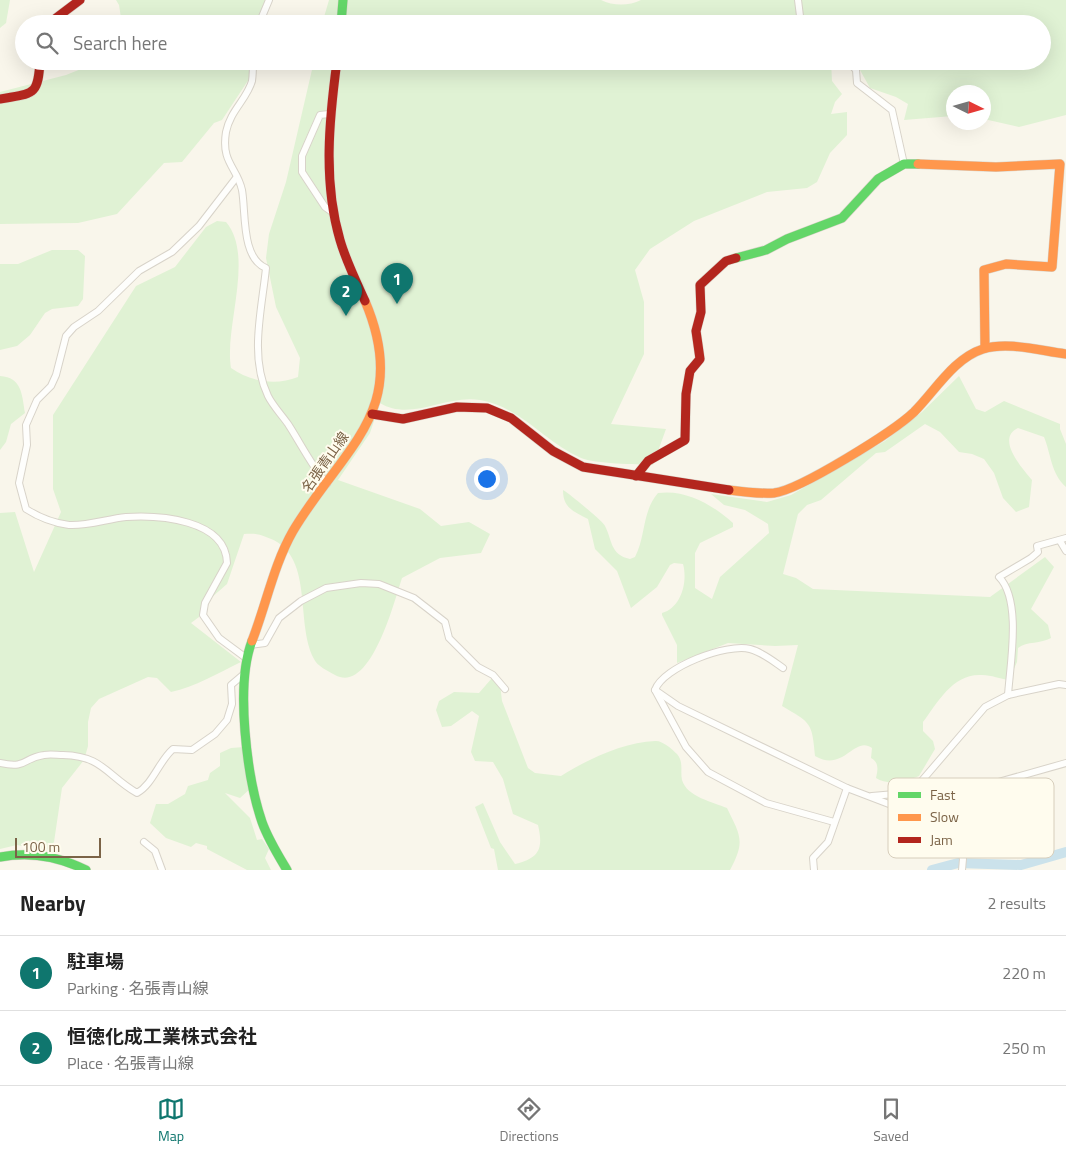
<!DOCTYPE html>
<meta charset="utf-8">
<style>
:root{--surface:#fff;--page:#f6f6f6;--text:#222;--muted:#767676;--line:#e0e0e0;--accent:#0f766e}
body{margin:0;font-family:"Titillium Web","Noto Sans JP",sans-serif;background:var(--page);color:var(--text)}
.compass{position:absolute;left:946px;top:85px;width:45px;height:45px;border-radius:50%;background:var(--surface);box-shadow:0 5px 20px #0002;rotate:95deg}
.scale{position:absolute;left:15px;bottom:12px;width:86px;box-sizing:border-box;padding-left:5px;border:2px solid #7b6347;border-top:0;font-size:14px;line-height:18px;white-space:nowrap;color:#7b6347;-webkit-text-stroke:4px #fffcee;paint-order:stroke}
.you{position:absolute;left:486px;top:478px;width:18px;height:18px;margin:-12px;border:4px solid #fff;border-radius:50%;background:#1a73e8;box-shadow:0 0 0 8px #1a73e833}
.badge{display:grid;place-items:center;width:32px;height:32px;border-radius:50%;background:var(--accent);color:#fff;font-size:16px;font-weight:700}
.pin{position:absolute;translate:-50% -41px;filter:drop-shadow(0 1px 2px #0008)}
.pin::after{content:'';position:absolute;top:26px;width:18px;height:15px;background:inherit;clip-path:polygon(0 0,100% 0,50% 100%)}
.list{margin:0;padding:0;list-style:none}
h2{display:flex;justify-content:space-between;align-items:center;height:65px;margin:0;padding:0 20px;font-size:21px}
h2 small{font-size:16px;font-weight:400;color:var(--muted)}
.list li{display:grid;grid-template-columns:32px 1fr auto;gap:15px;align-items:center;box-sizing:border-box;height:75px;padding:0 20px;border-top:1px solid var(--line)}
.list b{display:block;font-size:19px;white-space:nowrap}
.list p{margin:0;font-size:16px;white-space:nowrap;color:var(--muted)}
.list em{font-size:16px;font-style:normal;color:var(--muted)}
.icon{flex:none;width:28px;height:28px;fill:none;stroke:currentColor;stroke-width:2;stroke-linecap:round;stroke-linejoin:round}
.map{position:relative;flex:none;width:1066px;height:870px;overflow:hidden}
.search{position:absolute;background:var(--surface);box-shadow:0 5px 20px #0002;left:15px;right:15px;top:15px;height:55px;display:flex;align-items:center;gap:12px;box-sizing:border-box;padding:0 18px;border-radius:28px;color:var(--muted);font-size:19px}
.sheet{height:215px;background:var(--surface)}
nav{display:flex;justify-content:space-around;align-items:center;box-sizing:border-box;height:70px;border-top:1px solid var(--line);background:var(--surface);font-size:14px;color:var(--muted)}
nav a{display:grid;justify-items:center;gap:2px}
nav .on{color:var(--accent)}
.map>svg:first-child{display:block}
</style>
<div class="map">
<svg width="1066" height="870" viewBox="0 0 1066 870">
<rect width="100%" height="100%" fill="#f9f6eb"/>
<g fill="#e0f2d4">
<path d="M 0,0 L 10,0 L 6,23 L 0,28 Z"/>
<path d="M 116,0 L 271,0 L 252,24 L 122,24 L 119,5 Z"/>
<path d="M 329,0 L 601,0 C 613,6 629,6 641,0 L 1066,0 L 1066,115 L 1019,127 L 984,119 L 984,92 L 954,92 L 953,116 L 904,120 L 908,104 L 896,97 L 870,88 L 855,61 L 1042,61 L 1042,24 L 322,24 Z"/>
<path d="M 101,61 L 253,61 L 253,73 L 222,120 L 214,123 L 182,162 L 164,163 L 117,214 L 78,223 L 0,224 L 0,92 L 66,75 Z"/>
<path d="M 314,61 L 831,61 L 832,81 L 842,94 L 835,102 L 831,114 L 847,112 L 847,135 L 830,153 L 817,182 L 807,188 L 767,192 L 694,221 L 650,249 L 635,270 L 644,302 L 644,354 L 611,424 L 666,429 L 653,465 C 636,464 595,464 581,458 C 544,442 521,407 480,400 C 446,394 411,422 380,403 L 370,433 L 338,480 L 420,509 L 441,526 L 469,522 L 490,534 L 481,553 L 440,558 L 402,578 C 395,599 371,695 335,675 C 328,671 317,666 314,659 C 294,621 316,553 266,537 C 258,534 253,533 244,534 L 227,584 L 203,605 L 199,617 L 191,623 L 241,662 C 218,673 195,687 171,692 L 157,678 L 148,677 L 99,699 L 91,708 L 88,722 L 88,746 L 84,760 L 62,788 L 54,842 L 46,851 L 17,845 L 0,849 L 0,513 L 15,512 L 34,572 L 61,512 L 53,489 L 53,415 L 136,286 L 175,267 L 206,227 L 217,221 L 226,222 C 255,256 224,327 231,368 C 251,382 276,386 298,377 L 300,358 L 276,307 L 266,258 L 269,234 L 286,182 Z"/>
<path d="M 52,250 L 78,250 L 85,256 L 83,299 L 78,306 L 52,309 L 45,313 L 30,335 L 17,346 L 0,350 L 0,264 L 18,264 Z"/>
<path d="M 0,376 C 22,377 22,395 25,413 L 11,424 L 6,442 L 0,450 Z"/>
<path d="M 959,376 L 976,409 L 985,412 L 1004,401 L 1060,424 L 1060,429 L 1066,444 L 1066,487 C 1051,474 1051,454 1044,437 L 1018,428 C 995,439 1023,469 1032,480 L 1029,507 L 1016,512 L 1003,498 L 994,473 L 984,459 L 972,454 L 959,452 L 940,432 L 925,424 L 885,452 L 876,453 L 821,500 L 807,505 L 798,514 L 783,574 L 796,578 L 813,589 L 990,597 L 1045,557 L 1054,567 L 1031,609 L 1048,625 L 1051,638 C 1041,644 1027,641 1018,648 L 1017,662 L 1009,680 C 1000,679 992,675 982,675 C 953,673 938,702 923,722 L 923,731 L 933,741 L 935,749 L 919,776 C 907,781 888,786 876,778 C 878,770 879,762 871,758 L 872,748 C 854,735 844,773 815,756 C 812,722 811,723 782,706 L 798,645 L 775,646 L 728,643 L 677,663 L 677,645 L 662,615 L 662,613 C 681,608 688,582 683,564 L 674,563 L 670,565 L 657,587 L 631,608 L 617,571 L 595,549 L 588,519 C 573,511 563,508 563,490 C 566,491 603,521 605,526 C 612,539 610,555 630,559 L 635,557 C 646,536 642,511 658,493 C 686,489 713,505 733,523 L 733,527 L 700,543 L 695,553 L 695,588 L 712,599 L 720,577 L 769,533 L 768,524 L 745,510 L 724,505 L 711,494 L 767,502 L 791,495 L 885,441 L 922,412 Z"/>
<path d="M 492,678 L 500,684 L 502,701 L 528,768 L 535,773 L 561,776 C 586,760 624,742 655,741 C 662,740 672,749 677,754 C 684,762 680,771 682,780 C 687,797 713,802 727,808 C 740,835 746,841 730,870 L 498,870 L 494,849 L 491,848 L 475,807 L 483,803 L 500,842 L 515,864 C 541,858 543,847 538,825 L 513,814 L 503,779 L 493,762 L 475,761 L 471,752 L 479,716 L 472,711 L 451,726 L 442,727 L 436,710 L 439,701 L 454,692 L 479,693 Z"/>
<path d="M 244,747 L 251,788 L 240,798 L 225,793 L 250,818 L 257,840 L 262,839 L 269,849 L 265,858 L 271,870 L 247,870 L 207,849 L 207,846 L 196,843 L 191,847 L 166,838 L 150,823 L 156,804 L 168,804 L 185,794 L 188,786 L 208,780 L 210,773 L 220,766 L 220,753 L 231,748 Z"/>
</g>
<g fill="none" stroke-linecap="round" stroke-linejoin="round">
<path stroke="#cbe2eb" stroke-width="10" d="M 932,870 L 958,863 L 1021,865 L 1066,852"/>
<g stroke="#d8d3c9" stroke-width="8">
<g id="street">
<path d="M 798,0 L 801,24"/>
<path d="M 259,24 L 269,0"/>
<path d="M 253,61 C 253,68 253,74 252,81 C 247,99 230,111 226,132 C 221,163 237,167 242,190 C 246,212 241,258 266,268 C 262,309 249,356 268,396 C 273,406 281,414 288,424 C 301,444 311,465 327,484"/>
<path d="M 848,61 L 856,70 L 857,83 L 892,110 L 904,164"/>
<path d="M 329,114 L 320,115 L 302,156 L 302,172 L 325,207 L 332,212"/>
<path d="M 236,178 L 199,226 L 172,252 L 139,271 L 98,311 L 74,327 L 66,336 L 56,375 L 51,386 L 37,400 L 26,425 L 27,445 L 19,483 L 26,509 C 40,518 53,523 69,525 C 88,526 107,519 126,517 C 158,515 226,519 227,563 L 205,603 L 203,615 L 219,638 L 246,658"/>
<path d="M 1060,541 L 1066,551"/>
<path d="M 251,645 L 265,643 L 279,618 L 301,601 L 326,588 L 361,583 L 379,584 L 414,598 L 445,622 L 449,638 L 478,667 L 493,675 L 505,689"/>
<path d="M 783,668 C 773,661 762,652 750,649 C 727,643 663,667 655,690 L 686,747 L 708,772 L 766,803 L 834,822"/>
<path d="M 655,690 L 678,706 L 847,788 L 902,809 L 912,811 L 963,792 L 1066,763"/>
<path d="M 1008,695 C 1010,665 1022,600 999,577 L 1031,558 L 1038,552 L 1037,546 L 1066,538"/>
<path d="M 0,763 C 28,769 22,758 44,755 C 50,754 57,755 63,755 C 103,756 106,775 137,793 C 153,784 159,761 173,749 L 192,750 L 215,734 L 227,720 L 232,704 L 231,685 L 244,674"/>
<path d="M 872,796 L 906,793 L 919,784 L 985,707 L 1008,695 L 1059,684 L 1066,685"/>
<path d="M 946,799 L 963,859 L 962,870"/>
<path d="M 144,842 L 155,851 L 162,870"/>
<path d="M 814,870 L 813,858 L 828,842 L 847,788"/>
</g>
</g>
<g stroke="#d9d3c9" stroke-width="10">
<g id="fast">
<path d="M 341,24 L 343,0"/>
<path d="M 736,258 L 766,250 L 787,239 L 842,218 L 878,179 L 904,164 L 918,164"/>
<path d="M 252,641 C 235,685 247,778 262,822 C 268,839 278,855 287,870"/>
<path d="M 0,857 C 31,851 58,856 86,870"/>
</g>
</g>
<g stroke="#d9d3c9" stroke-width="10">
<g id="slow">
<path d="M 918,164 L 996,167 L 1060,164 L 1052,267 L 1006,264 L 984,270 L 985,348"/>
<path d="M 729,490 C 744,492 759,494 774,493 C 800,490 894,431 914,412 C 935,391 954,358 983,349 C 1008,341 1041,351 1066,354"/>
<path d="M 252,641 C 266,605 274,564 293,531 C 343,447 412,411 365,301"/>
</g>
</g>
<g stroke="#d9d3c9" stroke-width="10">
<g id="jam">
<path d="M 53,24 L 56,18 L 80,0"/>
<path d="M 337,61 C 329,121 323,182 340,240 C 346,261 356,281 365,301"/>
<path d="M 0,99 C 33,93 38,97 40,61"/>
<path d="M 372,414 L 403,419 L 457,407 L 487,408 L 511,418 L 553,451 L 583,467 L 729,490"/>
<path d="M 636,476 L 648,461 L 685,440 L 686,394 L 690,371 L 700,359 L 696,331 L 701,312 L 700,285 L 726,261 L 736,258"/>
</g>
</g>
<use href="#street" stroke="#fefefc" stroke-width="6"/>
<use href="#fast" stroke="#63d668" stroke-width="9"/>
<use href="#slow" stroke="#ff974d" stroke-width="9"/>
<use href="#jam" stroke="#b3261e" stroke-width="9"/>
</g>
<g text-anchor="middle" stroke-width="4" stroke-linejoin="round" paint-order="stroke">
<g font-size="14" fill="#7b6347" stroke="#fffcee">
<text transform="translate(325 462) rotate(-55)" y="5">名張青山線</text>
</g>
</g>
<rect x="888" y="778" width="166" height="80" rx="8" fill="#fffcee" stroke="#d7cebc" stroke-width="1"/>
<rect x="898" y="792" width="23" height="6" fill="#63d668"/>
<rect x="898" y="814" width="23" height="7" fill="#ff974d"/>
<rect x="898" y="837" width="23" height="6" fill="#b3261e"/>
<g font-size="14" fill="#7b6347">
<text x="930" y="800">Fast</text>
<text x="930" y="822">Slow</text>
<text x="930" y="845">Jam</text>
</g>
</svg>
<svg class="compass" viewBox="-18 -18 36 36"><path d="M0-13l5 13h-10z" fill="#e53935"/><path d="M0 13l5-13h-10z" fill="#767676"/></svg>
<div class="scale">100 m</div>
<div class="you"></div>
<div class="pin badge" style="left:397px;top:304px">1</div>
<div class="pin badge" style="left:346px;top:316px">2</div>
<div class="search"><svg class="icon" aria-label="search" viewBox="0 0 24 24"><circle cx="10" cy="10" r="6"/><path d="M15 15l6 6"/></svg>Search here</div>
</div>
<section class="sheet">
<h2>Nearby<small>2 results</small></h2>
<ul class="list">
<li><span class="badge">1</span><div><b>駐車場</b><p>Parking · 名張青山線</p></div><em>220 m</em></li>
<li><span class="badge">2</span><div><b>恒徳化成工業株式会社</b><p>Place · 名張青山線</p></div><em>250 m</em></li>
</ul>
</section>
<nav>
<a class="on"><svg class="icon" aria-label="map" viewBox="0 0 24 24"><path d="M3 6l6-2 6 2 6-2v14l-6 2-6-2-6 2zM9 4v14M15 6v14"/></svg>Map</a>
<a><svg class="icon" aria-label="directions" viewBox="0 0 24 24"><path d="M12 3l9 9-9 9-9-9zM9 14v-3h6M13 9l2 2-2 2"/></svg>Directions</a>
<a><svg class="icon" aria-label="saved" viewBox="0 0 24 24"><path d="M7 4h10v16l-5-4-5 4z"/></svg>Saved</a>
</nav>
